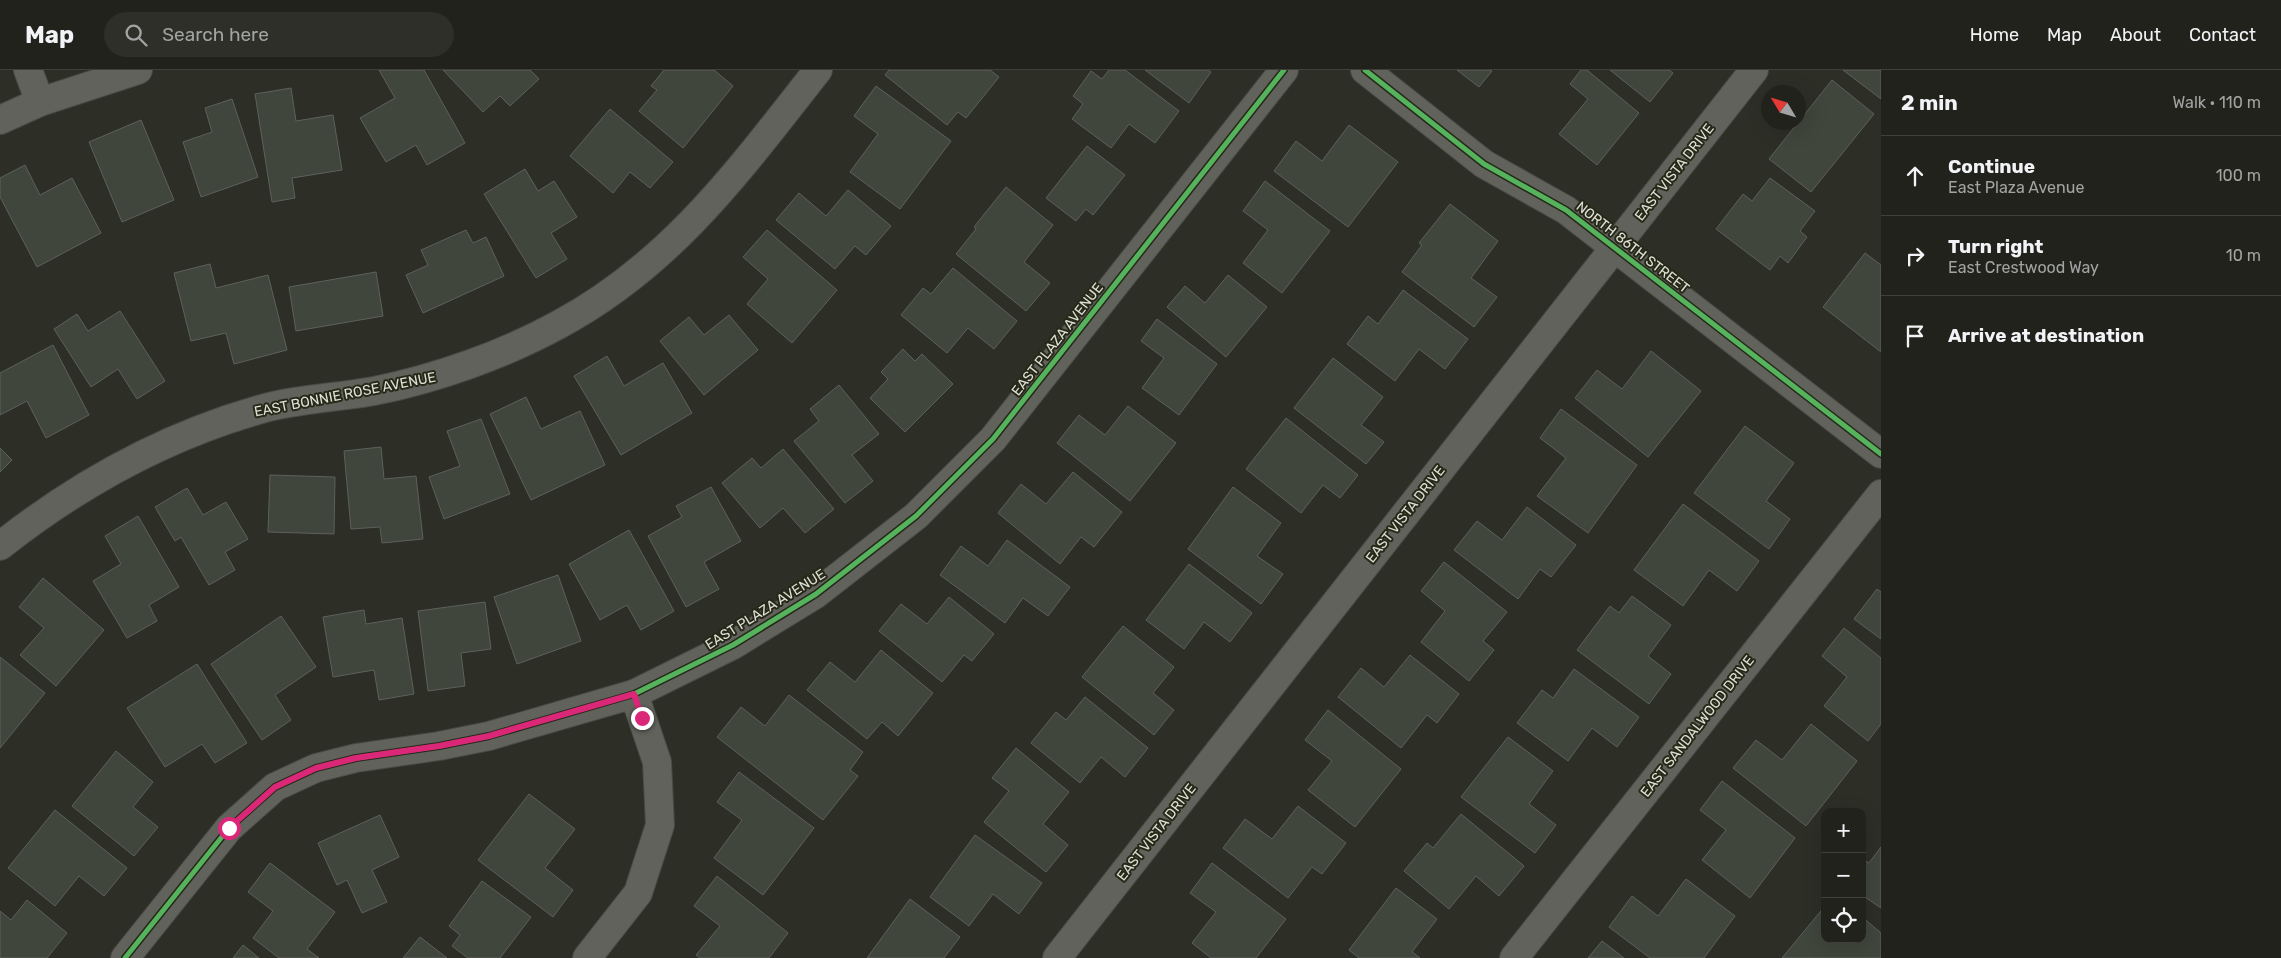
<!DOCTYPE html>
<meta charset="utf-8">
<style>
:root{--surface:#22221c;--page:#2e2f29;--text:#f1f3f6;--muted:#a2a4a3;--line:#3f3f3b}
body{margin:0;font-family:Rubik,sans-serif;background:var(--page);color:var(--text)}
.controls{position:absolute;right:15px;bottom:15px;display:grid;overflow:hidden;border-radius:10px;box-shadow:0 5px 20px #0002}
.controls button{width:45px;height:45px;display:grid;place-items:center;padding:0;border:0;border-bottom:1px solid var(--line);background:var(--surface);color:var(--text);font:25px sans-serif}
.compass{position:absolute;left:1761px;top:15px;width:45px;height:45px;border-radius:50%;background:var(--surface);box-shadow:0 5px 20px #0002;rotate:308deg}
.stop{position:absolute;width:15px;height:15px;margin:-11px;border:4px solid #db2777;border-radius:50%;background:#fff}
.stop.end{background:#db2777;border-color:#fff;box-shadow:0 1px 5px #0008}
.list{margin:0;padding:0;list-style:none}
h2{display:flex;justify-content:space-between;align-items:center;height:65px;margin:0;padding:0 20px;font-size:21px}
h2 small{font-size:16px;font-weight:400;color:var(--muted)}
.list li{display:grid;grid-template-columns:32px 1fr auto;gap:15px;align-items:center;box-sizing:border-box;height:80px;padding:0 20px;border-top:1px solid var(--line)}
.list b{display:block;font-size:19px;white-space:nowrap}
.list p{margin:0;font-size:16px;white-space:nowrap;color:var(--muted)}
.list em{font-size:16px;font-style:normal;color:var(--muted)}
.icon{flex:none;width:28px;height:28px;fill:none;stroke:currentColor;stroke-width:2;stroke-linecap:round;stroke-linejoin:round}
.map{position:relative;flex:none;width:1881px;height:888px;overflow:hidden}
header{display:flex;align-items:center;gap:30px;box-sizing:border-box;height:70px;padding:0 25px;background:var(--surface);border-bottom:1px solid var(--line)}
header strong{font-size:24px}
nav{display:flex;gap:28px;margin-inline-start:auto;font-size:18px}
.search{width:350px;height:45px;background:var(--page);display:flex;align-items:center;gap:12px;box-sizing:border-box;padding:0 18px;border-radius:28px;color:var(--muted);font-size:19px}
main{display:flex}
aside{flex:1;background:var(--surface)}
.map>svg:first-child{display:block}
</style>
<header>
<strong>Map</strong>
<div class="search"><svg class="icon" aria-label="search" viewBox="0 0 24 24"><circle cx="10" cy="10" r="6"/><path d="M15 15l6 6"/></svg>Search here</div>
<nav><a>Home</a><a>Map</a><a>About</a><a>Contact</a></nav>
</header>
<main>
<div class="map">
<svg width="1881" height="888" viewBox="0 0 1881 888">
<rect width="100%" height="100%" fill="#2d2e26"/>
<g fill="#40463b" stroke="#5e615a">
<path d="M 379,0 L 424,0 L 465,73 L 427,95 L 416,75 L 386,92 L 360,48 L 395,28 Z"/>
<path d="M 443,0 L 530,0 L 539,9 L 510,36 L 500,26 L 483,42 Z"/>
<path d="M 664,0 L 714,0 L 733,16 L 683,78 L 639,41 L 657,20 L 651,16 Z"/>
<path d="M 889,0 L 990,0 L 999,7 L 966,48 L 958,42 L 947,55 L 885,5 Z"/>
<path d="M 1109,0 L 1125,0 L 1179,41 L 1155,73 L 1129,54 L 1111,78 L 1072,49 L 1083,34 L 1073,26 L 1091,1 L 1102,9 Z"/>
<path d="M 1145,0 L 1208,0 L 1211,2 L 1189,33 Z"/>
<path d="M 1457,0 L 1490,0 L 1492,1 L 1479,17 Z"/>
<path d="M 1581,0 L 1587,0 L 1639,43 L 1597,95 L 1559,64 L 1588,29 L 1570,14 Z"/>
<path d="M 1610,0 L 1669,0 L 1673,3 L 1650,32 Z"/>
<path d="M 1843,0 L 1881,0 L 1881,29 Z"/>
<path d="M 1832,10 L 1874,44 L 1811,122 L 1769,89 Z"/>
<path d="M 876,16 L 951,71 L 900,139 L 850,102 L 878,64 L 854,46 Z"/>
<path d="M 291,18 L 296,51 L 333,45 L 342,100 L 292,108 L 295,128 L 272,132 L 255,24 Z"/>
<path d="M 232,29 L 258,107 L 201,127 L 183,72 L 212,62 L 205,38 Z"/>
<path d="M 610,39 L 673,92 L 650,118 L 630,102 L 613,123 L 570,86 Z"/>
<path d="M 141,50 L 174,130 L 122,152 L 89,72 Z"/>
<path d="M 1349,55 L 1398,92 L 1348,157 L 1274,101 L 1296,71 L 1322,91 Z"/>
<path d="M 1087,76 L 1125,105 L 1093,145 L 1086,139 L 1076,151 L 1046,128 Z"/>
<path d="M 25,95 L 40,125 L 72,108 L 101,163 L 37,197 L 0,127 L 0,108 Z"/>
<path d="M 525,99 L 538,121 L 554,111 L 577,147 L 551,163 L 567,189 L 536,208 L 484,124 Z"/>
<path d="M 1770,108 L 1815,141 L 1800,161 L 1807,167 L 1788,193 L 1780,186 L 1770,200 L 1716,159 L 1743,124 L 1752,131 Z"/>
<path d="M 1265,111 L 1330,161 L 1282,223 L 1243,193 L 1268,160 L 1243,141 Z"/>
<path d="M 1006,117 L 1053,155 L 1024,192 L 1050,213 L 1026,241 L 956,184 L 976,159 L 974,157 Z"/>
<path d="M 848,120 L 891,156 L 866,185 L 855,176 L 835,199 L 776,150 L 799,123 L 826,146 Z"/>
<path d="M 1450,134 L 1498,171 L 1471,208 L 1497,227 L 1474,257 L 1402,202 L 1422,175 L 1419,173 Z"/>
<path d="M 466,160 L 473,173 L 486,167 L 504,206 L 423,243 L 406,205 L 428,195 L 421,180 Z"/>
<path d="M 767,160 L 837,220 L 792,273 L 747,234 L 768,209 L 743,187 Z"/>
<path d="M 1865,183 L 1881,195 L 1881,282 L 1823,237 Z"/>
<path d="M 210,194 L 216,218 L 268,205 L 287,280 L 234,294 L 226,263 L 191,271 L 174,203 Z"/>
<path d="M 953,198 L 1017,251 L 994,279 L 968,258 L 947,283 L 901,245 L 923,218 L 931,224 Z"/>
<path d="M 376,202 L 383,246 L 296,261 L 289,217 Z"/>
<path d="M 1228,205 L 1267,237 L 1226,287 L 1167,237 L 1185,216 L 1205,233 Z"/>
<path d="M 1403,220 L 1468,269 L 1445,299 L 1419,279 L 1395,311 L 1347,274 L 1368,246 L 1378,254 Z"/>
<path d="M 120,241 L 165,311 L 137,329 L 118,299 L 91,317 L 54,259 L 77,244 L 88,261 Z"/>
<path d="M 729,245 L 758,280 L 704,325 L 660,271 L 689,247 L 704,265 Z"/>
<path d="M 1157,249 L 1217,294 L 1179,345 L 1142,318 L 1164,288 L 1141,271 Z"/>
<path d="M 53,275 L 89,345 L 46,368 L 27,331 L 0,345 L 0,303 Z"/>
<path d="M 903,279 L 915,291 L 922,284 L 953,314 L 905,362 L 870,328 L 888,309 L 881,302 Z"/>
<path d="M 1651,281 L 1701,321 L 1648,387 L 1575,328 L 1597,300 L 1622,319 Z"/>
<path d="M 607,286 L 624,316 L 663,293 L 692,343 L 621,385 L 574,306 Z"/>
<path d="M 1333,288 L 1383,327 L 1361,355 L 1384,372 L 1366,394 L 1294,338 Z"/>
<path d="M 839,315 L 879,364 L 852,385 L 873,411 L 845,433 L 794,371 L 819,351 L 810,339 Z"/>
<path d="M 526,327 L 541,359 L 580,341 L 605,395 L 531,430 L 490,344 Z"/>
<path d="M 1128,336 L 1176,373 L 1130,431 L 1057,373 L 1079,345 L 1105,365 Z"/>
<path d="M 1561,339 L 1637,395 L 1588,463 L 1537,426 L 1566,388 L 1540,368 Z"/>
<path d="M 1286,348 L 1358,405 L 1340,428 L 1323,415 L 1301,443 L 1246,399 Z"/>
<path d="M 481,349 L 510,424 L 444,449 L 429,407 L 460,396 L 447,361 Z"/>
<path d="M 1745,356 L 1794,393 L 1766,431 L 1790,449 L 1769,479 L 1694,423 Z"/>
<path d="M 381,377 L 384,409 L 416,406 L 423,469 L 382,473 L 380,457 L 351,459 L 344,381 Z"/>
<path d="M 0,378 L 12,390 L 0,402 Z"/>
<path d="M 783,379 L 834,439 L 805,463 L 783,438 L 760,458 L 722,413 L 752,388 L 761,398 Z"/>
<path d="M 1073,402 L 1122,442 L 1094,477 L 1081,467 L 1060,494 L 998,443 L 1021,414 L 1046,434 Z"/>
<path d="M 270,405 L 335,407 L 334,464 L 268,462 Z"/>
<path d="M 711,417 L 741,471 L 704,492 L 719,519 L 686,537 L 648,466 L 682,447 L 676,436 Z"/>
<path d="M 1233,417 L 1281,453 L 1257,486 L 1283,504 L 1261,534 L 1188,479 Z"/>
<path d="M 187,418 L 203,445 L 226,432 L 248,469 L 225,482 L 235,500 L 209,515 L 181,467 L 175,471 L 155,437 Z"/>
<path d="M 1683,434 L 1759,491 L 1737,521 L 1709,500 L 1683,536 L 1634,500 Z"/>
<path d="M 1527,437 L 1576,475 L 1551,507 L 1540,499 L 1518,529 L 1454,480 L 1477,451 L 1502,470 Z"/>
<path d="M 138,446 L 179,517 L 149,535 L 157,551 L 127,568 L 93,511 L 121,494 L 105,466 Z"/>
<path d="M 629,460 L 674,541 L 641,560 L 627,535 L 600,550 L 569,494 Z"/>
<path d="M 1007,470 L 1070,517 L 1048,546 L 1023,528 L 1005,553 L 940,505 L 961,476 L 988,496 Z"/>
<path d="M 1444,492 L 1507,542 L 1483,571 L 1494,580 L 1469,611 L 1421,572 L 1445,541 L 1421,521 Z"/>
<path d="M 1189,494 L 1252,543 L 1230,572 L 1204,552 L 1184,579 L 1146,550 Z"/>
<path d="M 558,505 L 581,571 L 517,594 L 494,527 Z"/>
<path d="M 43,508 L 104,560 L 56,616 L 20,585 L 44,558 L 19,537 Z"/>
<path d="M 1877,519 L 1881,522 L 1881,569 L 1854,549 Z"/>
<path d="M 1632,526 L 1671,555 L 1648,586 L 1671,604 L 1649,634 L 1577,580 L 1610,536 L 1619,543 Z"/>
<path d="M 949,527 L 994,564 L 972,591 L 964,585 L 942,612 L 879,561 L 901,534 L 927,554 Z"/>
<path d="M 485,532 L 491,579 L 461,583 L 465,616 L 428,621 L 418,541 Z"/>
<path d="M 364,540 L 366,554 L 402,548 L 414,624 L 379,630 L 374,600 L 333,607 L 323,547 Z"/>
<path d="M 281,546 L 316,597 L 275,625 L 291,650 L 262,670 L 211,594 Z"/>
<path d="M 1123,556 L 1174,597 L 1153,623 L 1174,640 L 1154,665 L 1082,607 Z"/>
<path d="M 1844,558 L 1881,588 L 1881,654 L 1868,671 L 1824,636 L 1847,607 L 1822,586 Z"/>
<path d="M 881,580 L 933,623 L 898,666 L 882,652 L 867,669 L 807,620 L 830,592 L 855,612 Z"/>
<path d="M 1410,585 L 1459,624 L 1437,653 L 1427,645 L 1401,678 L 1338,627 L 1361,598 L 1384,617 Z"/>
<path d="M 0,587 L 45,623 L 0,678 Z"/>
<path d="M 197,594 L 247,673 L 215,693 L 202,674 L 165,697 L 127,638 Z"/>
<path d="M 1574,599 L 1639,647 L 1617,677 L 1592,658 L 1568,691 L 1517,653 L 1542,620 L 1553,628 Z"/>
<path d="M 789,625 L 863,682 L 850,700 L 858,706 L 823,750 L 717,667 L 741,637 L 765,656 Z"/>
<path d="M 1085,627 L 1148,678 L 1125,707 L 1101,687 L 1080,713 L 1031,673 L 1056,642 L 1066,650 Z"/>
<path d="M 1328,640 L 1401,699 L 1355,757 L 1308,720 L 1332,691 L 1305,670 Z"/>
<path d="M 1811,654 L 1857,691 L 1806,756 L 1733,698 L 1756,670 L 1782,690 Z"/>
<path d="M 1508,667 L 1553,701 L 1529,734 L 1556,755 L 1535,783 L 1461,727 Z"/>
<path d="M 1016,678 L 1069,722 L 1043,754 L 1068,775 L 1046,802 L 984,752 L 1009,721 L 992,708 Z"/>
<path d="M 116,681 L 153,712 L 133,737 L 158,757 L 134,786 L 72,736 Z"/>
<path d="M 739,702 L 814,758 L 763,825 L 714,788 L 742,750 L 717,732 Z"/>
<path d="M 1722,711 L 1795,768 L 1750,828 L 1702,790 L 1726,760 L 1700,740 Z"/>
<path d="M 529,724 L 575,759 L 545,798 L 573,820 L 553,847 L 478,790 Z"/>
<path d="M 1298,736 L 1346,773 L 1322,804 L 1312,797 L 1288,828 L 1223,778 L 1245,749 L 1272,769 Z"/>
<path d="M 55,740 L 127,798 L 104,826 L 79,806 L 55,836 L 8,798 Z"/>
<path d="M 1461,744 L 1524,796 L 1499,826 L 1476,806 L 1449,839 L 1404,801 L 1427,773 L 1433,778 Z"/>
<path d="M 380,745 L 399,787 L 372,800 L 387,832 L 362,843 L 347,810 L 337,815 L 318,773 Z"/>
<path d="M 975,765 L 1042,813 L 1019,844 L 993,824 L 969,856 L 930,827 Z"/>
<path d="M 1881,777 L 1881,838 L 1862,825 L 1862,789 L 1869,793 Z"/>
<path d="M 270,793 L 335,842 L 307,879 L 319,888 L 279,888 L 253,868 L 273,841 L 248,822 Z"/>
<path d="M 1212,793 L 1286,849 L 1256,888 L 1211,888 L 1192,873 L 1216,842 L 1190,823 Z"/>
<path d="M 717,806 L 788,863 L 769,888 L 700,888 L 696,885 L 720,856 L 694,836 Z"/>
<path d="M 1686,809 L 1735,846 L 1704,888 L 1650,888 L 1609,857 L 1632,826 L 1658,846 Z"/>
<path d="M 482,811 L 531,847 L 500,888 L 468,888 L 452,876 L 460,865 L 449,856 Z"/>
<path d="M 1396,818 L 1437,849 L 1412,882 L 1420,888 L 1359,888 L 1349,880 Z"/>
<path d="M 910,829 L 960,867 L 944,888 L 867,888 Z"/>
<path d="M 27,830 L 67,863 L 47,888 L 0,888 L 0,841 L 11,850 Z"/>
<path d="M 1825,836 L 1825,869 L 1862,869 L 1862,847 L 1881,863 L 1881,888 L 1782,888 Z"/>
<path d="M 420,867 L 447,888 L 403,888 Z"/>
<path d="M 1602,871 L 1624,888 L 1588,888 Z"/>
<path d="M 243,875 L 259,888 L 233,888 Z"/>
</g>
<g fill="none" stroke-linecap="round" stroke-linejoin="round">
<g stroke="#494a43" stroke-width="30">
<g id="minor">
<path d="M 28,0 L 40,32"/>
<path d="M 1365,0 L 1484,94 L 1566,140 L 1881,384"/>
<path d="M 0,50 L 40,32 L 138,0"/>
<path d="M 0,476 C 76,416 164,367 258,340 C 295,329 336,328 374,321 C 435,309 503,285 558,255 C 672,194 740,99 818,0"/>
<path d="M 125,888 L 229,758 L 275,717 L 316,698 L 356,688 L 439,676 L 489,666 L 634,624 L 733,575 L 816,524 L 916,446 L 993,369 L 1284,0"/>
<path d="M 587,888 L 638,823 L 660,755 L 657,692 L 634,624"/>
<path d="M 1057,888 L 1754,0"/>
<path d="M 1514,888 L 1881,424"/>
</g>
</g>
<use href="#minor" stroke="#61625c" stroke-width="28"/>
<g stroke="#262818" stroke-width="8">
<g id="cycleway">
<path d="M 1365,0 L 1484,94 L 1566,140 L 1881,384"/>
<path d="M 125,888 L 229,758 L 275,717 L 316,698 L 356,688 L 439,676 L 489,666 L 634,624 L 733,575 L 816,524 L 916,446 L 993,369 L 1284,0"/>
</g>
</g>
<use href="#cycleway" stroke="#56b35d" stroke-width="5"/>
</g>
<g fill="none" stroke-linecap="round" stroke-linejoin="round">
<path stroke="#db2777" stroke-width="6" d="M 229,758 L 275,717 L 316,698 L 356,688 L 439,676 L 489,666 L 634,624 L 642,648"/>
</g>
<g text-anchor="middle" stroke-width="4" stroke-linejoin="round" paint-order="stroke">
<g font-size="14" fill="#dee0d5" stroke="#262818">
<text transform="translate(1674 102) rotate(-52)" y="5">EAST VISTA DRIVE</text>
<text transform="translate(1633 177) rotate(38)" y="5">NORTH 86TH STREET</text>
<text transform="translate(1057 269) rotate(-52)" y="5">EAST PLAZA AVENUE</text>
<text transform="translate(345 324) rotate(-11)" y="5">EAST BONNIE ROSE AVENUE</text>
<text transform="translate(1405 444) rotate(-52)" y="5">EAST VISTA DRIVE</text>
<text transform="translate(765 539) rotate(-32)" y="5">EAST PLAZA AVENUE</text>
<text transform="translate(1697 656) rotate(-52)" y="5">EAST SANDALWOOD DRIVE</text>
<text transform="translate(1156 762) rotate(-52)" y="5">EAST VISTA DRIVE</text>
</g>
</g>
</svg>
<div class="controls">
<button>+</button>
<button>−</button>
<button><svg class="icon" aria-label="locate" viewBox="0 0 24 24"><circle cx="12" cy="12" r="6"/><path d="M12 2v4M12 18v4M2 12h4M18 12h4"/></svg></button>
</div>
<svg class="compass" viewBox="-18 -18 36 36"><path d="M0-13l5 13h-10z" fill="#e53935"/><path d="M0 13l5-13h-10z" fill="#a2a4a3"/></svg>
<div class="stop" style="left:229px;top:758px"></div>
<div class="stop end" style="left:642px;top:648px"></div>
</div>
<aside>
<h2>2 min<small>Walk · 110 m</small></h2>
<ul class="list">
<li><svg class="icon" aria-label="ahead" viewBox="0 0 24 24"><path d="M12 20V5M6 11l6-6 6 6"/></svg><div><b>Continue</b><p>East Plaza Avenue</p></div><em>100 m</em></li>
<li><svg class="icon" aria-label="right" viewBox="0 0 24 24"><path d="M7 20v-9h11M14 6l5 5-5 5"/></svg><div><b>Turn right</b><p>East Crestwood Way</p></div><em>10 m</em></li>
<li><svg class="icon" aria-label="arrive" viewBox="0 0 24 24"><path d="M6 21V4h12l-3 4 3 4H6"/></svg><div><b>Arrive at destination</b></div></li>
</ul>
</aside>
</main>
